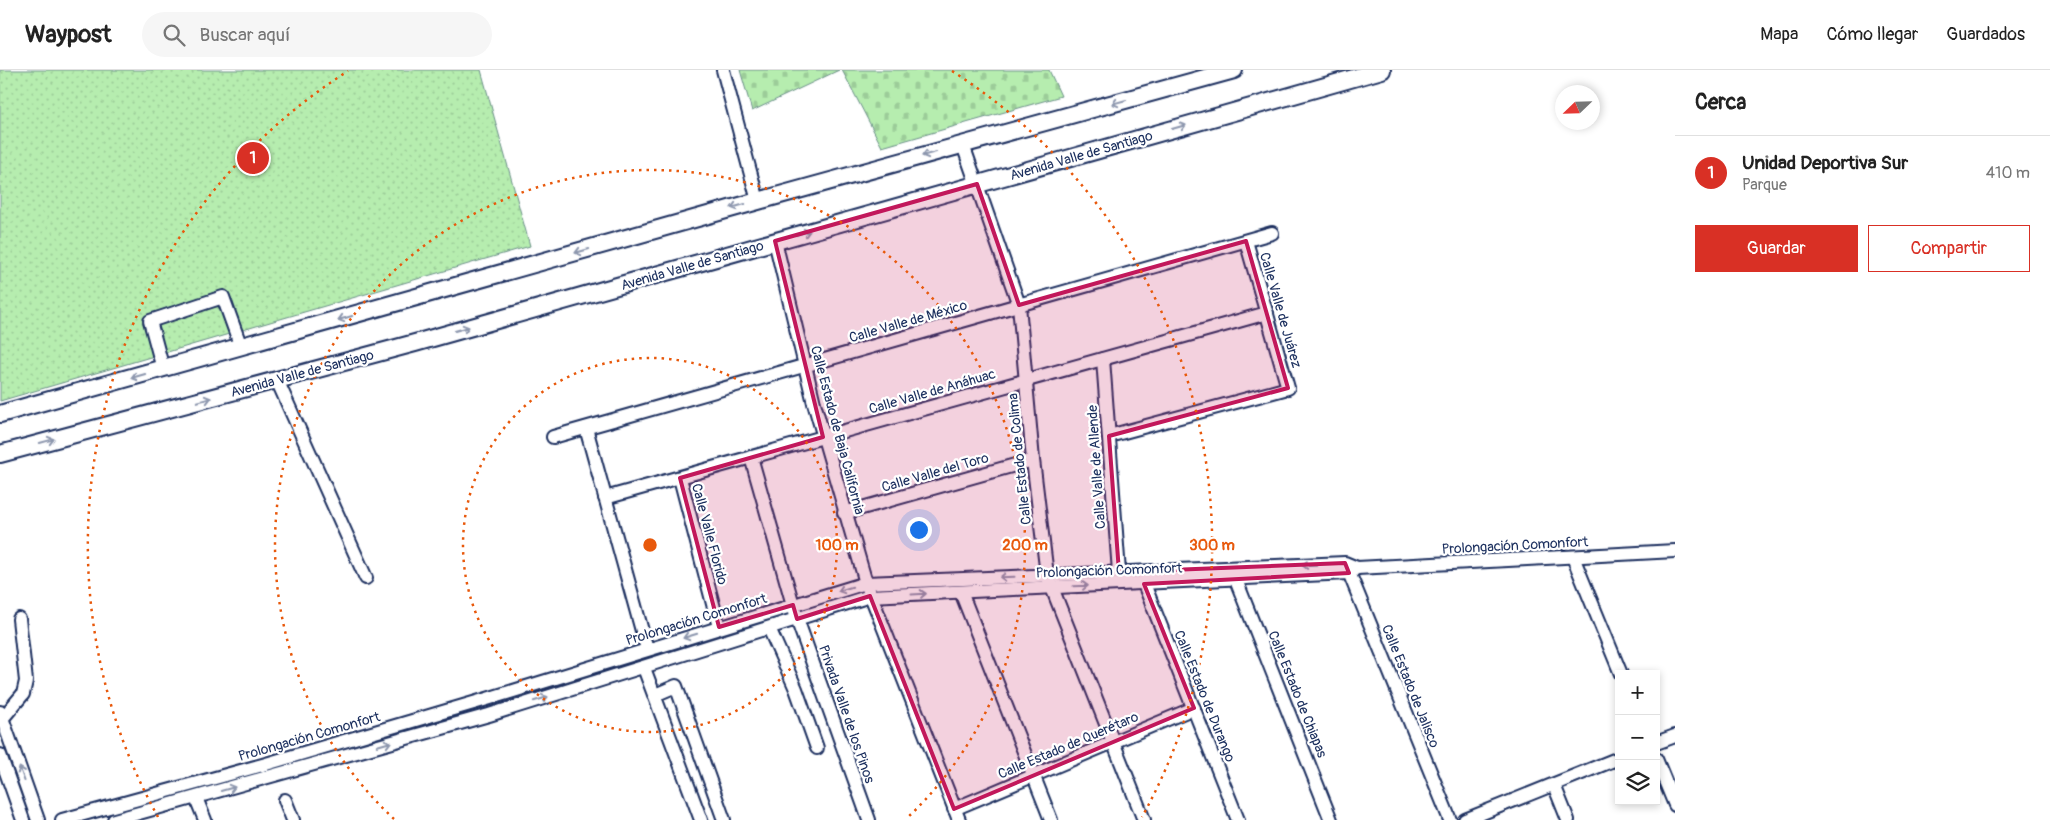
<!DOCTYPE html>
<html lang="es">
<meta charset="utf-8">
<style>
:root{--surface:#fff;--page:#f6f6f6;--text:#222;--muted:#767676;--line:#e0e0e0;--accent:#d93025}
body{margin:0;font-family:Pangolin,sans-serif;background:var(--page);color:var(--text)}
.controls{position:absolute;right:15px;bottom:15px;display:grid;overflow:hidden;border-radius:0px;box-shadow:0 2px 8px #0003}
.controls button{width:45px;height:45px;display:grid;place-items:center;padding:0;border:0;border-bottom:1px solid var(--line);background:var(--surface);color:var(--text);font:25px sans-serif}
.compass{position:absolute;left:1555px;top:15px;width:45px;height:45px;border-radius:50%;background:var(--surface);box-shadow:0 2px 8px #0003;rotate:247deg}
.you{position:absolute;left:918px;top:459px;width:18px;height:18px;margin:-12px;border:4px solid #fff;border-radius:50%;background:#1a73e8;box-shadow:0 0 0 8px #1a73e833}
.badge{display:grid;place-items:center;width:32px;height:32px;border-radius:50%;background:var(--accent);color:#fff;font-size:16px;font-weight:700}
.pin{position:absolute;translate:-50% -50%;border:2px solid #fff;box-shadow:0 1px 5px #0006}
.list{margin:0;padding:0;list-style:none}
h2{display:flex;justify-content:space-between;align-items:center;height:65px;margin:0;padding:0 20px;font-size:21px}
h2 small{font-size:16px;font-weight:400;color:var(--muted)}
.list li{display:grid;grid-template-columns:32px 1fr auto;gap:15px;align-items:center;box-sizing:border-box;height:75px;padding:0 20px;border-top:1px solid var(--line)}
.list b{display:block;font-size:19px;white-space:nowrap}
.list p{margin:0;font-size:16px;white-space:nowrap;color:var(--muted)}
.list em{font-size:16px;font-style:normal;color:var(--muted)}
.actions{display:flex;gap:10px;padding:15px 20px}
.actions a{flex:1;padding:11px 0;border:1px solid var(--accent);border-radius:0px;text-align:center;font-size:18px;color:var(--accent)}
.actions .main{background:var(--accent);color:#fff}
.icon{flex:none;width:28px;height:28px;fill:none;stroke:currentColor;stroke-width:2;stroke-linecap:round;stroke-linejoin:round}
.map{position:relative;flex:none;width:1675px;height:750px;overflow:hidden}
header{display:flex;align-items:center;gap:30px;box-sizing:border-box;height:70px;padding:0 25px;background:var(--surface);border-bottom:1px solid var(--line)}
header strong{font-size:24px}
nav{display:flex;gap:28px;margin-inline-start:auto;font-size:18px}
.search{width:350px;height:45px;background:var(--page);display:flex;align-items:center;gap:12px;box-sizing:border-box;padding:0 18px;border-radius:28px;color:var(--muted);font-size:19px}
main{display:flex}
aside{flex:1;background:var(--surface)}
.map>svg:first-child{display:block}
</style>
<header>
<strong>Waypost</strong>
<div class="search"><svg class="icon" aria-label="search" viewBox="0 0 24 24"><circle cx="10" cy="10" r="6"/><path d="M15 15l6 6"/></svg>Buscar aquí</div>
<nav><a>Mapa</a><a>Cómo llegar</a><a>Guardados</a></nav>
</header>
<main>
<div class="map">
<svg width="1675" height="750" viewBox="0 0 1675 750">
<defs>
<pattern id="grass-dots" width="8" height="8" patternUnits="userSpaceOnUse" patternTransform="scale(1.25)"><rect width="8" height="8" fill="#b6edaf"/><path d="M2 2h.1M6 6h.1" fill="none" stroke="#9ccc99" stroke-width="1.8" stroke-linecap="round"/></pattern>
<pattern id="cemetery-stones" width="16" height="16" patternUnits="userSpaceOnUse" patternTransform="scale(1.25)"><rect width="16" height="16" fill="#b6edaf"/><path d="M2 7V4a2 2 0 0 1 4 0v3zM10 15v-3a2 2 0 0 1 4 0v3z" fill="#9ccc99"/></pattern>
</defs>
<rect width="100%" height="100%" fill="#fff"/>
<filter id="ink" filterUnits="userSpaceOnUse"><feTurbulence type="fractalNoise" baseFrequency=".02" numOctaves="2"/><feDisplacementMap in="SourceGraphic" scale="10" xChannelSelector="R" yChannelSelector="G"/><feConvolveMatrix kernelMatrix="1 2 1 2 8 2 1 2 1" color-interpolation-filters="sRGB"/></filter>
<g filter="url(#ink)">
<path fill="url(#grass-dots)" stroke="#688e86" d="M 0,0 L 481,0 L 530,176 L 0,331 Z"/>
<g fill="url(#cemetery-stones)" stroke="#688e86">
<path d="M 740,0 L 839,0 L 752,41 Z"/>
<path d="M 842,0 L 1049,0 L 1061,26 L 882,77 Z"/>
</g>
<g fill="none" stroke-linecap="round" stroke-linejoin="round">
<g stroke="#1b2f5e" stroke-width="16">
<g id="minor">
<path d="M 723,0 L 758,131"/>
<path d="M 963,75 L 1019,235 L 1033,390 L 1047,505 L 1144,750"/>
<path d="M 775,171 L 814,333 L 866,513 L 959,750"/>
<path d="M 1103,289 L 1119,502"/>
<path d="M 163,299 L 150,251 L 223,227 L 241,277"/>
<path d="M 277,310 L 366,508"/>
<path d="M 586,358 L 647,579"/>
<path d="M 1109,366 L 1288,318 L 1246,171"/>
<path d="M 553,367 L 1272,163"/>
<path d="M 751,387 L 797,549 L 869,750"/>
<path d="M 680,408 L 719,557"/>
<path d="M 605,428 L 1267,243"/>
<path d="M 844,443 L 1033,390"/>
<path d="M 1573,487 L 1621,604"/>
<path d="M 1346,495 L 1450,750"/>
<path d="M 1236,510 L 1331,750"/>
<path d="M 1144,514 L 1238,750"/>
<path d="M 961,522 L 1051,750"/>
<path d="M 769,558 L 796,619 L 817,678"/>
<path d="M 644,598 L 701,750"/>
<path d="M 655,625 L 676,616 L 724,750"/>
<path d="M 0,642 L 38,750"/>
<path d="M 2,649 L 23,624 L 26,611 L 19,549"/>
<path d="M 1656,673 L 1675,666"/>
<path d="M 0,685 L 23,750"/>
<path d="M 1656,689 L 1675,735"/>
<path d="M 1554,715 L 1568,750"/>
<path d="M 196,728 L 205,750"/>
<path d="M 285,730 L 293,750"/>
<path d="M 954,739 L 1194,638"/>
<path d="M 62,750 L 266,694 L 487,629 L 866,513 L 1345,493 L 1357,498 L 1675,481"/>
<path d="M 114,750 L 489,645 L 870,526 L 1349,503 L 1357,498"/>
<path d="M 1465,750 L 1619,688"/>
</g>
</g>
<g stroke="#1b2f5e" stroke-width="20">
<g id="major">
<path d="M 0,344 L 758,131 L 1234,0"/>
<path d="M 0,384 L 415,273 L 1382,0"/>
</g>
</g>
<use href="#minor" stroke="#fff" stroke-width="12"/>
<use href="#major" stroke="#fff" stroke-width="16"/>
</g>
<defs><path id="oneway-shaft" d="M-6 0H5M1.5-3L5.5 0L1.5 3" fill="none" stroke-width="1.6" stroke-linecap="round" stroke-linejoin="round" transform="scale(1.25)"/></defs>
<g stroke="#8d97ae">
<use href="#oneway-shaft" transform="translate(1119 32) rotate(165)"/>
<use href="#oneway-shaft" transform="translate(1179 57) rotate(-16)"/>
<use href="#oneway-shaft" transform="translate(929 84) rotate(165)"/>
<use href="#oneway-shaft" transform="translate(738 136) rotate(164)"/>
<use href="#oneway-shaft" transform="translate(803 163) rotate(-16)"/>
<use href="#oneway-shaft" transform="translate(582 181) rotate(164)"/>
<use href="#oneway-shaft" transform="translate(345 248) rotate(164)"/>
<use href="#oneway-shaft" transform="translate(462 259) rotate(-16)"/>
<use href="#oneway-shaft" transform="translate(138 306) rotate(164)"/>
<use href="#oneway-shaft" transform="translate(204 330) rotate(-15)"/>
<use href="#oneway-shaft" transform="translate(47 371) rotate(-15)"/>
<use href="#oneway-shaft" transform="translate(1309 495) rotate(178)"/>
<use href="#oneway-shaft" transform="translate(1007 507) rotate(178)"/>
<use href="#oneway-shaft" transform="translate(1081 516) rotate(-2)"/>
<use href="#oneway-shaft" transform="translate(845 519) rotate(163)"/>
<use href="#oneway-shaft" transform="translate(919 524) rotate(-3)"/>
<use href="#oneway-shaft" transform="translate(690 566) rotate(163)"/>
<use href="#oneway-shaft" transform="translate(541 629) rotate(-17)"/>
<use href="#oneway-shaft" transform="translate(384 674) rotate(-16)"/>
<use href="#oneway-shaft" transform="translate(22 704) rotate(-110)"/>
<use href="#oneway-shaft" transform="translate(228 719) rotate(-16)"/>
</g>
</g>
<path fill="#c2185b" fill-opacity="0.2" stroke="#c2185b" stroke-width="4" stroke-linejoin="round" d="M 977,114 L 1019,235 L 1246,171 L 1288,318 L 1109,366 L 1119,502 L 1345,493 L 1349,503 L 1144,514 L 1194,638 L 954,739 L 870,526 L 797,549 L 793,535 L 719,557 L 680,408 L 823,367 L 775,171 Z"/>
<g fill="none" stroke="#e8590c" stroke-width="2.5" stroke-dasharray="2.5 5">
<circle cx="650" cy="475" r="187"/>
<path d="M394 749A375 375 0 1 1 906 749"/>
<path d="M158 747A562 562 0 0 1 348 1M952 1A562 562 0 0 1 1142 747"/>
</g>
<g text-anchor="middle" stroke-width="4.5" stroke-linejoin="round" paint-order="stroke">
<g font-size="14" fill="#1b2f5e" stroke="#fff">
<text transform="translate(1081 85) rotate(-16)" y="5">Avenida Valle de Santiago</text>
<text transform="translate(692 195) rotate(-16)" y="5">Avenida Valle de Santiago</text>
<text transform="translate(1281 240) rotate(74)" y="5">Calle Valle de Juárez</text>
<text transform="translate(908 251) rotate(-16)" y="5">Calle Valle de México</text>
<text transform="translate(302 303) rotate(-15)" y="5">Avenida Valle de Santiago</text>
<text transform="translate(932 321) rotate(-16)" y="5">Calle Valle de Anáhuac</text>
<text transform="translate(838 360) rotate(75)" y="5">Calle Estado de Baja California</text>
<text transform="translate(1019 389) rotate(-96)" y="5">Calle Estado de Colima</text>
<text transform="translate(1096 397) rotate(-94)" y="5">Calle Valle de Allende</text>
<text transform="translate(935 402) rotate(-16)" y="5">Calle Valle del Toro</text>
<text transform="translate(710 464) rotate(75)" y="5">Calle Valle Florido</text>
<text transform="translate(1515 475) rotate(-3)" y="5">Prolongación Comonfort</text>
<text transform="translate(1109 500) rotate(-2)" y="5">Prolongación Comonfort</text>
<text transform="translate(696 549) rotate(-17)" y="5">Prolongación Comonfort</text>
<text transform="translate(1411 616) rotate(68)" y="5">Calle Estado de Jalisco</text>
<text transform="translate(1298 624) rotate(68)" y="5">Calle Estado de Chiapas</text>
<text transform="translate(1205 626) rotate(68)" y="5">Calle Estado de Durango</text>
<text transform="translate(847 644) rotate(71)" y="5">Privada Valle de los Pinos</text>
<text transform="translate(309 666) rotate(-16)" y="5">Prolongación Comonfort</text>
<text transform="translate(1068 675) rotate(-23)" y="5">Calle Estado de Querétaro</text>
</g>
</g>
<circle cx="650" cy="475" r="8" fill="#e8590c" stroke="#fff" stroke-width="2.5"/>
<g font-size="15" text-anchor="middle" font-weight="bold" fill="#e8590c" stroke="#fff" stroke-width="4.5" stroke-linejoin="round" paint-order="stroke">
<text x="837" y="480">100 m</text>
<text x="1025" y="480">200 m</text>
<text x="1212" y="480">300 m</text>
</g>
</svg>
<div class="controls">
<button>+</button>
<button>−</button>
<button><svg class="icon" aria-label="layers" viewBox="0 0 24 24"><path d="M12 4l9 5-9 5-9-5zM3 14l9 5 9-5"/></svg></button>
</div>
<svg class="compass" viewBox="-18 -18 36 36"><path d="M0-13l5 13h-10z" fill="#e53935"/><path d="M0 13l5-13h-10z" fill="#767676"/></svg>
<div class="you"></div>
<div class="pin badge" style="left:253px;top:88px">1</div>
</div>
<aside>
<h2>Cerca<small></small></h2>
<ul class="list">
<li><span class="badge">1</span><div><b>Unidad Deportiva Sur</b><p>Parque</p></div><em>410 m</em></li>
</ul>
<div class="actions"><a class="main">Guardar</a><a>Compartir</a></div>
</aside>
</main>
